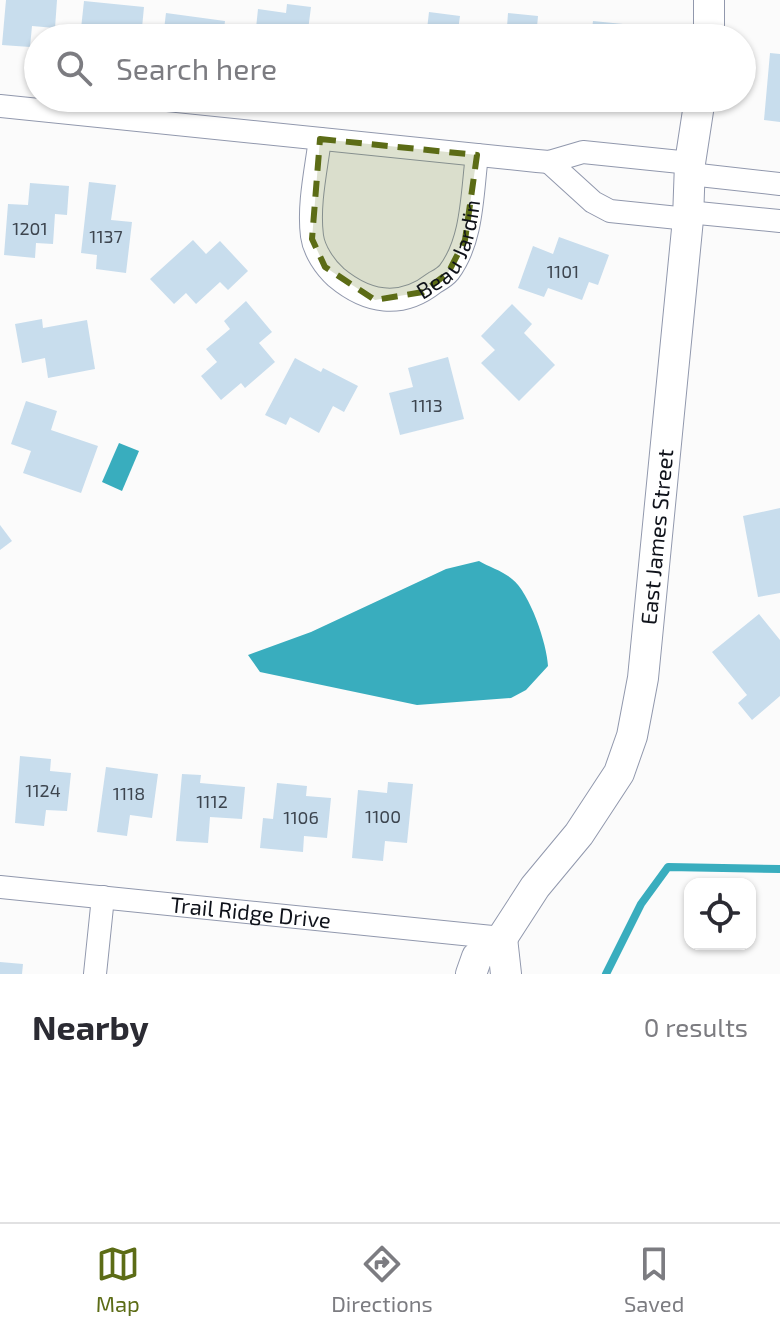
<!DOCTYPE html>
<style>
:root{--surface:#fff;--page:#f2f2f3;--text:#2b2b33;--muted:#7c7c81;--line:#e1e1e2;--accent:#5c6c16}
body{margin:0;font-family:"Exo 2",sans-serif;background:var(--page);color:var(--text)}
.controls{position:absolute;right:24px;bottom:24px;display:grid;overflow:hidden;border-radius:16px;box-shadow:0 2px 6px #0004}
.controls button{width:72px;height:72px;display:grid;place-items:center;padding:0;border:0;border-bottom:2px solid var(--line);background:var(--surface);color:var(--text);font:40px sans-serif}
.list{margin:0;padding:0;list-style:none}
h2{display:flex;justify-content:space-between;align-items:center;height:104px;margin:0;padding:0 32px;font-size:34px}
h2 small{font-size:26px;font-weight:400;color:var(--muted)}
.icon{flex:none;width:44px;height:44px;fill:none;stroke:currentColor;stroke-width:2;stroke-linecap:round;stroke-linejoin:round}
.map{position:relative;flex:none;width:780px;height:974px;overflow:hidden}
.search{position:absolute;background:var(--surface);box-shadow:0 2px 6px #0004;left:24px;right:24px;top:24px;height:88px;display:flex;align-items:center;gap:20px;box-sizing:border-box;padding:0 28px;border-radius:44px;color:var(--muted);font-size:30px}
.sheet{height:248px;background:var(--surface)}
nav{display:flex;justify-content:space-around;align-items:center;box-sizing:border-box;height:112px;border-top:2px solid var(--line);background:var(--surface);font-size:22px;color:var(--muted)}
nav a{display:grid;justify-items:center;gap:4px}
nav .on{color:var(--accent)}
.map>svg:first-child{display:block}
</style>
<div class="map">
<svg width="780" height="974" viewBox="0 0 780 974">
<rect width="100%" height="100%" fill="#fbfbfb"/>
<g fill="#39adbe">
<path d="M 119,443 L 139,451 L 122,491 L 102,482 Z"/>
<path d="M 479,561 C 489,567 503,571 512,579 C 530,593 547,644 548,666 L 526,690 L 511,698 L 417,705 L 260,672 L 248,655 L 311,632 L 446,569 Z"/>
</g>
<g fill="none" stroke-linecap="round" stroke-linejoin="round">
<path stroke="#39adbe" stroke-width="8" d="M 606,974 L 641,904 L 668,867 L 780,869"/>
</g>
<g fill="#c8dded">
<path d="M 6,0 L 57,0 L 55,28 L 32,26 L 30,47 L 2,45 Z"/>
<path d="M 84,1 L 144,7 L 141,38 L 80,38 Z"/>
<path d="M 287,4 L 311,7 L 307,38 L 255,38 L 258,9 L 286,13 Z"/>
<path d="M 429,12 L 460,16 L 458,30 L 475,32 L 474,38 L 426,38 Z"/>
<path d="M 166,13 L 225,21 L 223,38 L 163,38 Z"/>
<path d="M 508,13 L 538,16 L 536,38 L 490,38 L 491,25 L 507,27 Z"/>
<path d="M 593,21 L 623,24 L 622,38 L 591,38 Z"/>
<path d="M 332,31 L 379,36 L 379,38 L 331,38 Z"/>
<path d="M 770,53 L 780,54 L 780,122 L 764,120 Z"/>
<path d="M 89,182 L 116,185 L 111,220 L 132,222 L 126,273 L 96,269 L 97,255 L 81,253 Z"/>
<path d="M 30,183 L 69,186 L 67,215 L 55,214 L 53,244 L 36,243 L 35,258 L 4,255 L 8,204 L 28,205 Z"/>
<path d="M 559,237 L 609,255 L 598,285 L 589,282 L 582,300 L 548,288 L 544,297 L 518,288 L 533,246 L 553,254 Z"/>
<path d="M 193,240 L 206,254 L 220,241 L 248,271 L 228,290 L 220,282 L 196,304 L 186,293 L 174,304 L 150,279 Z"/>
<path d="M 246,301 L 272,332 L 259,343 L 275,362 L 245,388 L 241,383 L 221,400 L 201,376 L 217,362 L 206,349 L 230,329 L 224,321 Z"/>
<path d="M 512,304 L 532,324 L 524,333 L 555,365 L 519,401 L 481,363 L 495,350 L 481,336 Z"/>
<path d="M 42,319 L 43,328 L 87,320 L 95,369 L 48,378 L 45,358 L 22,363 L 15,324 Z"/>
<path d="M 448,357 L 464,419 L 400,435 L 389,393 L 413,387 L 408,368 Z"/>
<path d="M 295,358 L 321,372 L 323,368 L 358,386 L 344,412 L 333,406 L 319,433 L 290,417 L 286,425 L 265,415 Z"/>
<path d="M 26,401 L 57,411 L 51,430 L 98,446 L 81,493 L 23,473 L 31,451 L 11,444 Z"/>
<path d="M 780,508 L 780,593 L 758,597 L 743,516 Z"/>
<path d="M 0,525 L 12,541 L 0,550 Z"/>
<path d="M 759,614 L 780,640 L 780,696 L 752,720 L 738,703 L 747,695 L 712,652 Z"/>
<path d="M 20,756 L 51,759 L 50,771 L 71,773 L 67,811 L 46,810 L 44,826 L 15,823 Z"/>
<path d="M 106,767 L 158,774 L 152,818 L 130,815 L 127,836 L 97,832 Z"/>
<path d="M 182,774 L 201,775 L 200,783 L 245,787 L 242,819 L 210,817 L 208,843 L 176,841 Z"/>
<path d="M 388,782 L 413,784 L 407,843 L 385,841 L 383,861 L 352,858 L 358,790 L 387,793 Z"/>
<path d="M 277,783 L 307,786 L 306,796 L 331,798 L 327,838 L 304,836 L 303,852 L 260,848 L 263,818 L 273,819 Z"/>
<path d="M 0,962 L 23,964 L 22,974 L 0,974 Z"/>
</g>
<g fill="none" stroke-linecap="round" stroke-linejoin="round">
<g stroke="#9198ad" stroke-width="24">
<g id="street">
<path d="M 0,106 L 537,161 L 549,162 L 583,152 L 690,163"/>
<path id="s1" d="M 320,139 C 316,170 308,205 312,236 C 314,251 325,267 336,277 C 367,303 401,309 434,283 C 439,280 445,277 449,272 C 473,240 472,193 477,155"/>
<path d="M 549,162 L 593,202 L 610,211 L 688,219"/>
<path d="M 690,174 L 780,184"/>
<path d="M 688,212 L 780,221"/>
<path id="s2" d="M 0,887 L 502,938"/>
<path d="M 95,974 L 103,897"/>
</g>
</g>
<g stroke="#9198ad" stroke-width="32">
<g id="secondary">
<path d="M 709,38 L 709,0"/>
<path d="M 502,938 L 506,974"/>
<path id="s3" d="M 471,974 L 477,957 L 502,938 L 535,887 L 579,834 L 619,773 L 632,736 L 643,678 L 688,219 L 690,163 L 700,98"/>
</g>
</g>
<use href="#street" stroke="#fff" stroke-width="22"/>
<use href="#secondary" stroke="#fff" stroke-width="30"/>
</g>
<path fill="#5c6c16" fill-opacity="0.2" stroke="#5c6c16" stroke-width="6" stroke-dasharray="16 10" stroke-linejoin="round" d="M 320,139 L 477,155 L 465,240 L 448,273 L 423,292 L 375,300 L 325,267 L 312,239 Z"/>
<g text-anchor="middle" stroke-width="6" stroke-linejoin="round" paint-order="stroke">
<g font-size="18" fill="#3d454f">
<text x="30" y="235">1201</text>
<text x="106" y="243">1137</text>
<text x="563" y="278">1101</text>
<text x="427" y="412">1113</text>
<text x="43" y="797">1124</text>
<text x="129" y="800">1118</text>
<text x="212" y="808">1112</text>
<text x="383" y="823">1100</text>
<text x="301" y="824">1106</text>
</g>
<g font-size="22" fill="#0f121a" stroke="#fff">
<text dy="8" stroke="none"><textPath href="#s1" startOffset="292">Beau Jardin</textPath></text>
<text dy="8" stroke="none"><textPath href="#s3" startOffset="492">East James Street</textPath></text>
<text dy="8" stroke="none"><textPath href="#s2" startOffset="252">Trail Ridge Drive</textPath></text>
</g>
</g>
</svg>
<div class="controls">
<button><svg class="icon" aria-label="locate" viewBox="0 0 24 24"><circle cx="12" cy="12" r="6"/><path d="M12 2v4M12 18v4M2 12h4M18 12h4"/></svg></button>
</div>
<div class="search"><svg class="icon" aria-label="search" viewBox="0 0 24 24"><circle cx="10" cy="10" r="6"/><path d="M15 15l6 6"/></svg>Search here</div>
</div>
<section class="sheet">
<h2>Nearby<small>0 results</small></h2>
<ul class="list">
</ul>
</section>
<nav>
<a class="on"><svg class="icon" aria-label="map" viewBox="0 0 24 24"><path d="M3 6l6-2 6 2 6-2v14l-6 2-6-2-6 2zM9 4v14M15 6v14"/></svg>Map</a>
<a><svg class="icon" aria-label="directions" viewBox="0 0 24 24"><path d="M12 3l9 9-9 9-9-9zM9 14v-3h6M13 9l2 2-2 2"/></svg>Directions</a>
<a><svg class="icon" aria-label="saved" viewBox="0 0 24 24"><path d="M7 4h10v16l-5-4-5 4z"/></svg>Saved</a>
</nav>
